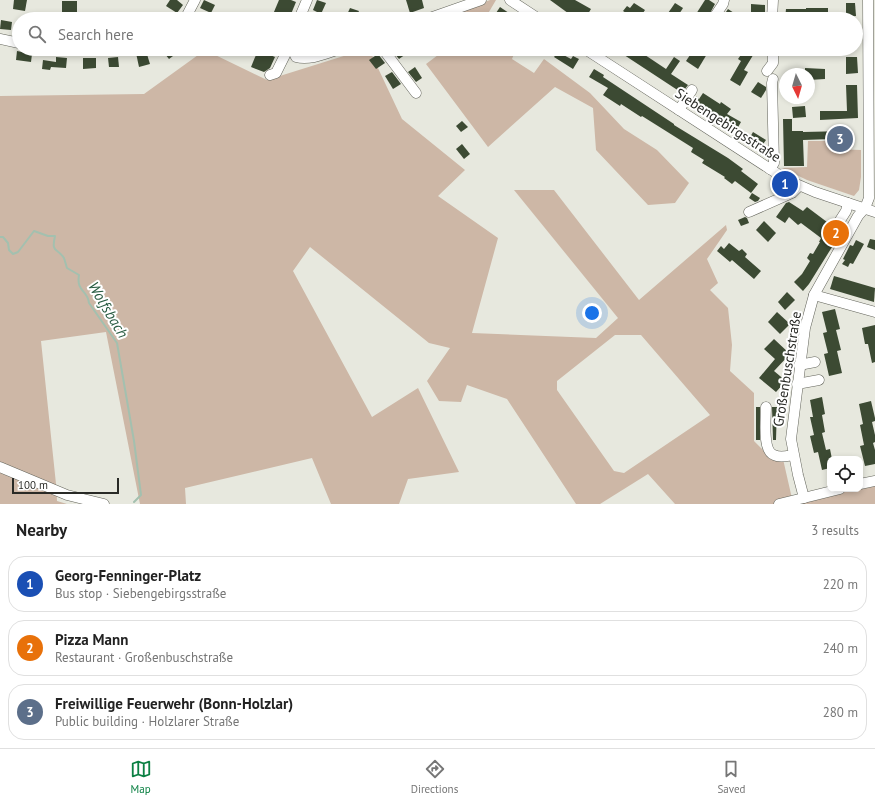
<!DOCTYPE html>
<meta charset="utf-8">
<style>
:root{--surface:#fff;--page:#f6f6f6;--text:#222;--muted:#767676;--line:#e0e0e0;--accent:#0b8043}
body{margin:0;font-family:"PT Sans",sans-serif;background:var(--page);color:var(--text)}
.controls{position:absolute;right:12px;bottom:12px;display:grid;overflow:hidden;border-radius:8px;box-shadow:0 2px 6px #0003}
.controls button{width:36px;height:36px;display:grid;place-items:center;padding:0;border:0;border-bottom:1px solid var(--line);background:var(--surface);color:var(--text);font:20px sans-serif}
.compass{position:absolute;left:779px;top:68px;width:36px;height:36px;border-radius:50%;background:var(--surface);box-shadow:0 2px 6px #0003;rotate:175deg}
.scale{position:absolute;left:12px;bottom:10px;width:107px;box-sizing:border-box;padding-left:4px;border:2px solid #292a26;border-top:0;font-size:11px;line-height:14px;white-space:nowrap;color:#292a26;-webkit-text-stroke:3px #fff;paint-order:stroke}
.you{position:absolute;left:592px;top:313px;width:14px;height:14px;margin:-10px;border:3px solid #fff;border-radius:50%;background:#1a73e8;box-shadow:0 0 0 6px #1a73e833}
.badge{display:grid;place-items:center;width:26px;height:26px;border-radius:50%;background:var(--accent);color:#fff;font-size:13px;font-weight:700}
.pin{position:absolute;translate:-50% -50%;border:2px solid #fff;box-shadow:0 1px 4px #0006}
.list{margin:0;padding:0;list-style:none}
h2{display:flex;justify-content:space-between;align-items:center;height:52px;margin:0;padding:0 16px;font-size:17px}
h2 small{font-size:13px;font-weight:400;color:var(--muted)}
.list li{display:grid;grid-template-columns:26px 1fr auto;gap:12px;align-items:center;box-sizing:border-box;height:56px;margin:0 8px 8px;padding:0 8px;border:1px solid var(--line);border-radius:16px}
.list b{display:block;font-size:15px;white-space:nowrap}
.list p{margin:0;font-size:13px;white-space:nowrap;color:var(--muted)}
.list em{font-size:13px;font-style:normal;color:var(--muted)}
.icon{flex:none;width:22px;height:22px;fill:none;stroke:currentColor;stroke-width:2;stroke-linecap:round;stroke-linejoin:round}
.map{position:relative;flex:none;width:875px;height:504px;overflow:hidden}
.search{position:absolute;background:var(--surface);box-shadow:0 2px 6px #0003;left:12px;right:12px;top:12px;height:44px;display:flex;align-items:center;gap:10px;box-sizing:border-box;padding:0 14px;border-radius:22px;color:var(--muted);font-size:15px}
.sheet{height:244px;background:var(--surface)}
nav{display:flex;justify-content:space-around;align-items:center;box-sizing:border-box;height:56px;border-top:1px solid var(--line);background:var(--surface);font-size:11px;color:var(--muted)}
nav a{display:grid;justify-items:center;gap:2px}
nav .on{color:var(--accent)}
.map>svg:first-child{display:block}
</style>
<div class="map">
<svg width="875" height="504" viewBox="0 0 875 504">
<rect width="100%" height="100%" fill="#e7e8de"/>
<g fill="#cdb7a6" fill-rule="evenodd">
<path d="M 490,0 L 496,0 L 486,17 L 487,19 L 458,19 L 455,13 Z"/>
<path d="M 366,49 L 369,49 L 402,119 L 465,170 L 438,196 L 498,238 L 472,333 L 596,338 L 618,318 L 514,190 L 554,190 L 639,300 L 726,225 L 727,230 L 707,259 L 718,283 L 710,290 L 728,308 L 732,345 L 730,371 L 754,393 L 754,441 L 769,456 L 783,459 L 793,503 L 848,489 L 860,489 L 860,486 L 875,483 L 875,504 L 675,504 L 648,474 L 600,504 L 576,504 L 507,399 L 467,385 L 461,402 L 439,401 L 427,381 L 450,348 L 429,343 L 310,247 L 293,271 L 372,417 L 418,388 L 459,472 L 408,479 L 399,504 L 331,504 L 312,458 L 185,488 L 186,504 L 140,504 L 106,332 L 41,341 L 56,484 L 57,501 L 67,504 L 0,504 L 0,96 L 144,94 L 205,50 L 267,80 ZM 615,335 L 641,335 L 710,415 L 624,473 L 614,471 L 557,390 L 557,381 Z"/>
<path d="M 446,49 L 516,49 L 512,59 L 534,73 L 544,59 L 590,93 L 624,129 L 657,150 L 689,183 L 675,203 L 648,205 L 596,150 L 593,108 L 555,87 L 488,147 L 426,64 Z"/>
<path d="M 808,141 L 830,141 L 832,149 L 861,150 L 861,177 L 859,190 L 854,196 L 807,180 L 782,168 L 807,167 Z"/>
</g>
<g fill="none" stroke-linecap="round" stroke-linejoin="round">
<path stroke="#a3c0af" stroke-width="2" d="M 0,237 L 3,237 L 8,243 L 9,250 L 13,254 L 18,252 L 34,231 L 48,236 L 55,236 C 51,254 57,247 64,258 C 65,261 66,265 67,268 L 79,275 C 76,292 88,290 89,303 L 117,343 L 134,441 L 141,495 L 134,502"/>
</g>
<g fill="#3c4a33">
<path d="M 14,0 L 27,0 L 25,11 L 13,9 Z"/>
<path d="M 170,0 L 177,0 L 183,5 L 177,13 L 166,6 Z"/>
<path d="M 204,0 L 215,5 L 211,13 L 200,8 Z"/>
<path d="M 279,0 L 291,0 L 296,2 L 289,19 L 271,19 Z"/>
<path d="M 317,0 L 326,3 L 321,14 L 313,10 Z"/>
<path d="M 406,0 L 422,0 L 424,8 L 410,13 Z"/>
<path d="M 550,0 L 575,0 L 591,9 L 585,19 L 570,19 L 572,16 Z"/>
<path d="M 705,0 L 709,0 L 715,4 L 707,19 L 703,19 L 696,14 Z"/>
<rect x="62" y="1" width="15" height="11"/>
<path d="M 634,3 L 645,10 L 639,19 L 633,16 L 632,17 L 623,11 L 627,6 L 630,8 Z"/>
<path d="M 675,3 L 683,8 L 676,19 L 671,19 L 666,16 Z"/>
<path d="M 846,3 L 855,3 L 856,16 L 846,17 Z"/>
<path d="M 751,4 L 765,5 L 765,15 L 751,15 Z"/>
<path d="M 500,7 L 518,19 L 492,19 Z"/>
<path d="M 350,8 L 359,11 L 355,19 L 345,19 Z"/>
<path d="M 806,8 L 828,8 L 828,19 L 785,19 L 786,9 L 806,9 Z"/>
<path d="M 728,9 L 743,19 L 721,19 Z"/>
<path d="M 382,12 L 385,19 L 364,19 L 364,18 Z"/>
<path d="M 1,20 L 12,22 L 11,30 L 0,29 Z"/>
<path d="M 161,49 L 174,49 L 177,53 L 169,59 Z"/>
<path d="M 391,49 L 413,49 L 399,59 Z"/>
<path d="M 615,49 L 636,49 L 666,69 L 674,57 L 680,61 L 671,74 L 688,85 L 682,93 Z"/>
<path d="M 694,49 L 710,49 L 698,69 L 686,61 Z"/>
<path d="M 745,49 L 751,49 L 755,52 L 744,70 L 748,72 L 740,86 L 730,80 L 741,61 L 738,59 Z"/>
<path d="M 258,50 L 275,57 L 270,68 L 264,72 L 251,67 Z"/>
<path d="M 17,51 L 32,54 L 31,62 L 16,60 Z"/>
<path d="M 146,51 L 150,64 L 139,67 L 136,53 Z"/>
<path d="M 558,52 L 571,59 L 573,56 L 579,59 L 573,69 L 554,57 Z"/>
<path d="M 378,54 L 385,63 L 376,69 L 369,60 Z"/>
<path d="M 56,57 L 67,58 L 66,68 L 51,67 L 50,70 L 42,69 L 43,60 L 56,62 Z"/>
<path d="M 118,57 L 119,67 L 109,67 L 108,58 Z"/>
<path d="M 846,57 L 857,57 L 858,73 L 846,74 Z"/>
<path d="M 83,58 L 96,58 L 96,68 L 83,69 Z"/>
<path d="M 415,67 L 422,78 L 416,82 L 408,72 Z"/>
<path d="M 805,68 L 825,69 L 825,79 L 809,80 L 809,74 L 805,74 Z"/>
<path d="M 594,69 L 604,75 L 603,77 L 674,124 L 674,125 L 728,158 L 743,169 L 741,171 L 758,184 L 751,193 L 735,181 L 732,184 L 724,178 L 725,177 L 702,163 L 704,160 L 691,152 L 693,148 L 642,116 L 641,117 L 621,104 L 620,106 L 603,95 L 608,88 L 589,77 Z"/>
<path d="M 392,72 L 401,84 L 393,89 L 385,76 Z"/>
<path d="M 758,82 L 766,87 L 766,90 L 761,98 L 751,92 Z"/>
<path d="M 846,85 L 857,85 L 858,118 L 820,120 L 820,111 L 847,111 Z"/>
<path d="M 703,93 L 720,104 L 721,102 L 731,109 L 727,114 L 741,122 L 736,131 L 727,126 L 728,123 L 697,103 L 696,104 L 692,102 L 696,96 L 699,99 Z"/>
<path d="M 805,106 L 806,117 L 793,118 L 792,107 Z"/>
<path d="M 783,119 L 792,119 L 792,131 L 803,131 L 803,132 L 847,131 L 847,147 L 832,148 L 832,139 L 803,140 L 804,166 L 784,166 Z"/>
<path d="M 462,121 L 468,127 L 461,132 L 456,126 Z"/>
<path d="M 753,132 L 766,140 L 761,147 L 749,139 Z"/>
<path d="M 462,144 L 470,154 L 464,159 L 456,149 Z"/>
<path d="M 752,193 L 760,198 L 758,201 L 755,202 L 749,198 Z"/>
<path d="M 789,202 L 803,211 L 807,207 L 827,222 L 842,231 L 809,284 L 803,291 L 794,282 L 802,274 L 810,261 L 807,258 L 810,253 L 813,254 L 820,242 L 819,242 L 821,238 L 801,223 L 798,225 L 789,217 L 785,223 L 776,217 L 786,203 Z"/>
<path d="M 745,217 L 747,218 L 749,223 L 741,226 L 738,220 Z"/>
<path d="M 764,221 L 776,233 L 768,242 L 756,230 Z"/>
<path d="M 870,239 L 875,240 L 875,250 L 867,247 Z"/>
<path d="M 856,240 L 864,244 L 853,264 L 850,263 L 848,267 L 842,264 L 845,260 L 843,259 L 850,245 L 853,246 Z"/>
<path d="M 729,243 L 739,251 L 742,249 L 747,254 L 745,257 L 761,271 L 754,279 L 732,260 L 730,262 L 717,251 L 721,246 L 724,249 Z"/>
<path d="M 834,276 L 875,288 L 874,302 L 830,289 Z"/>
<path d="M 787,292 L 795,300 L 785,310 L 778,302 Z"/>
<path d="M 835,309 L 840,329 L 836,330 L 841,350 L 837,351 L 842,373 L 829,376 L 824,354 L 828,353 L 823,333 L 827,332 L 822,312 Z"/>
<path d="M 777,312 L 790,324 L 780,334 L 768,322 Z"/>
<path d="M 875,325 L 875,362 L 872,363 L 868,344 L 865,344 L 862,328 Z"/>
<path d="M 774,339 L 790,354 L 774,371 L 786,381 L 776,392 L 759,378 L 775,359 L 764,349 Z"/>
<path d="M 822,397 L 825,414 L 822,415 L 825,432 L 822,433 L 826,450 L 830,449 L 832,459 L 830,459 L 830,468 L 822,470 L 818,452 L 814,453 L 810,436 L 814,435 L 810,417 L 813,417 L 810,400 Z"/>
<path d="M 871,401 L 875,418 L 875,421 L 872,422 L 875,435 L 875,442 L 873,443 L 875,450 L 875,464 L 865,466 L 860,446 L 864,445 L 860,425 L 863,424 L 859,404 Z"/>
<rect x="756" y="407" width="4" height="33"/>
<path d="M 772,407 L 777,407 L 776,440 L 773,440 Z"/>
</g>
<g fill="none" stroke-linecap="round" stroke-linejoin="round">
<g stroke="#63645b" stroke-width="11">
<g id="minor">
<path d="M 510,0 L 539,19"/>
<path d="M 185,19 L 195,0"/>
<path d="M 299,19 L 307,0"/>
<path d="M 427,19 L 481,0"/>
<path d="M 713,19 L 723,4 L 724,0"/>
<path d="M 772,19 L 773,0"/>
<path d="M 0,39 L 19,43"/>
<path d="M 66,49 L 78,50 L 127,49"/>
<path d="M 292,49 L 296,57 C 310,61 327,53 340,49"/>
<path d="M 383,49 L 416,93"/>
<path d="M 585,49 L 787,180 L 815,192 L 875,212"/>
<path d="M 767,71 L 773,63 L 773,49"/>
<path d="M 270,75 L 276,73 L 288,49"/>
<path d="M 679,110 L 692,90"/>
<path d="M 770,169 L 774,163 L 772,83 L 773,79"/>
<path d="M 749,212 L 792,193 L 799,186"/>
<path d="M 839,222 L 846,211 L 848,203"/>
<path d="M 814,295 L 875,312"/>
<path d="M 799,365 L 815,362"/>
<path d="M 797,384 L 819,380"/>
<path d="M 766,407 C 766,418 762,451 774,455 C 780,458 787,456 793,455"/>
<path d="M 0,467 L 67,495 L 104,504"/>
<path d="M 860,484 L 875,481"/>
<path d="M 804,498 L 798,475 L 791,439 L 805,328 L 814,295 L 858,216 L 865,208 L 869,198 L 868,0"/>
<path d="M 779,504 L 840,489"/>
</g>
</g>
<use href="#minor" stroke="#fff" stroke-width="10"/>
</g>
<g text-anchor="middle" stroke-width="4" stroke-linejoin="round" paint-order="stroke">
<g font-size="14" fill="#292a26" stroke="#fff">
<text transform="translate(728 125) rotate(33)" y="5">Siebengebirgsstraße</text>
<text transform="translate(787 369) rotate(-81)" y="5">Großenbuschstraße</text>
</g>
<g font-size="15" font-style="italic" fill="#275b41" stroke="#fff">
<text transform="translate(108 310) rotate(59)" y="5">Wolfsbach</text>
</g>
</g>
</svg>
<div class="controls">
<button><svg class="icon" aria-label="locate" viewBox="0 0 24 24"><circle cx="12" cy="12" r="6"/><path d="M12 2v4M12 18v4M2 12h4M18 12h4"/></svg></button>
</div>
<svg class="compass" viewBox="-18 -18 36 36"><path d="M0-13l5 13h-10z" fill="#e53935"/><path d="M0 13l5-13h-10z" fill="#767676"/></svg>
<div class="scale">100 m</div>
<div class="you"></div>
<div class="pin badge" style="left:785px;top:184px;background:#1a4fb4">1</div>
<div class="pin badge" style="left:836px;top:233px;background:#e8710a">2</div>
<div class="pin badge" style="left:840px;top:139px;background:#5c6f8a">3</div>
<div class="search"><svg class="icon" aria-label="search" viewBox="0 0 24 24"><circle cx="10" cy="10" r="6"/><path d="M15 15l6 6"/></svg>Search here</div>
</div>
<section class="sheet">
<h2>Nearby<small>3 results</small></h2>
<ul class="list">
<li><span class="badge" style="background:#1a4fb4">1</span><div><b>Georg-Fenninger-Platz</b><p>Bus stop · Siebengebirgsstraße</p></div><em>220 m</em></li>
<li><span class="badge" style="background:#e8710a">2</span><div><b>Pizza Mann</b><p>Restaurant · Großenbuschstraße</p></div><em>240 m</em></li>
<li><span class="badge" style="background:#5c6f8a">3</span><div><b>Freiwillige Feuerwehr (Bonn-Holzlar)</b><p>Public building · Holzlarer Straße</p></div><em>280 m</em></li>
</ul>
</section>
<nav>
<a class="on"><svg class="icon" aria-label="map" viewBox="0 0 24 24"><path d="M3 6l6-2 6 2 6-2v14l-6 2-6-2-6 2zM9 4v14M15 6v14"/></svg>Map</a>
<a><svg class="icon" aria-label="directions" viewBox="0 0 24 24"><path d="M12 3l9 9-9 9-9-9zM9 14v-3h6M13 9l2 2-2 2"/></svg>Directions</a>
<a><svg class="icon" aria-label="saved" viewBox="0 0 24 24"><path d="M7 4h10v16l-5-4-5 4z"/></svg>Saved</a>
</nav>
